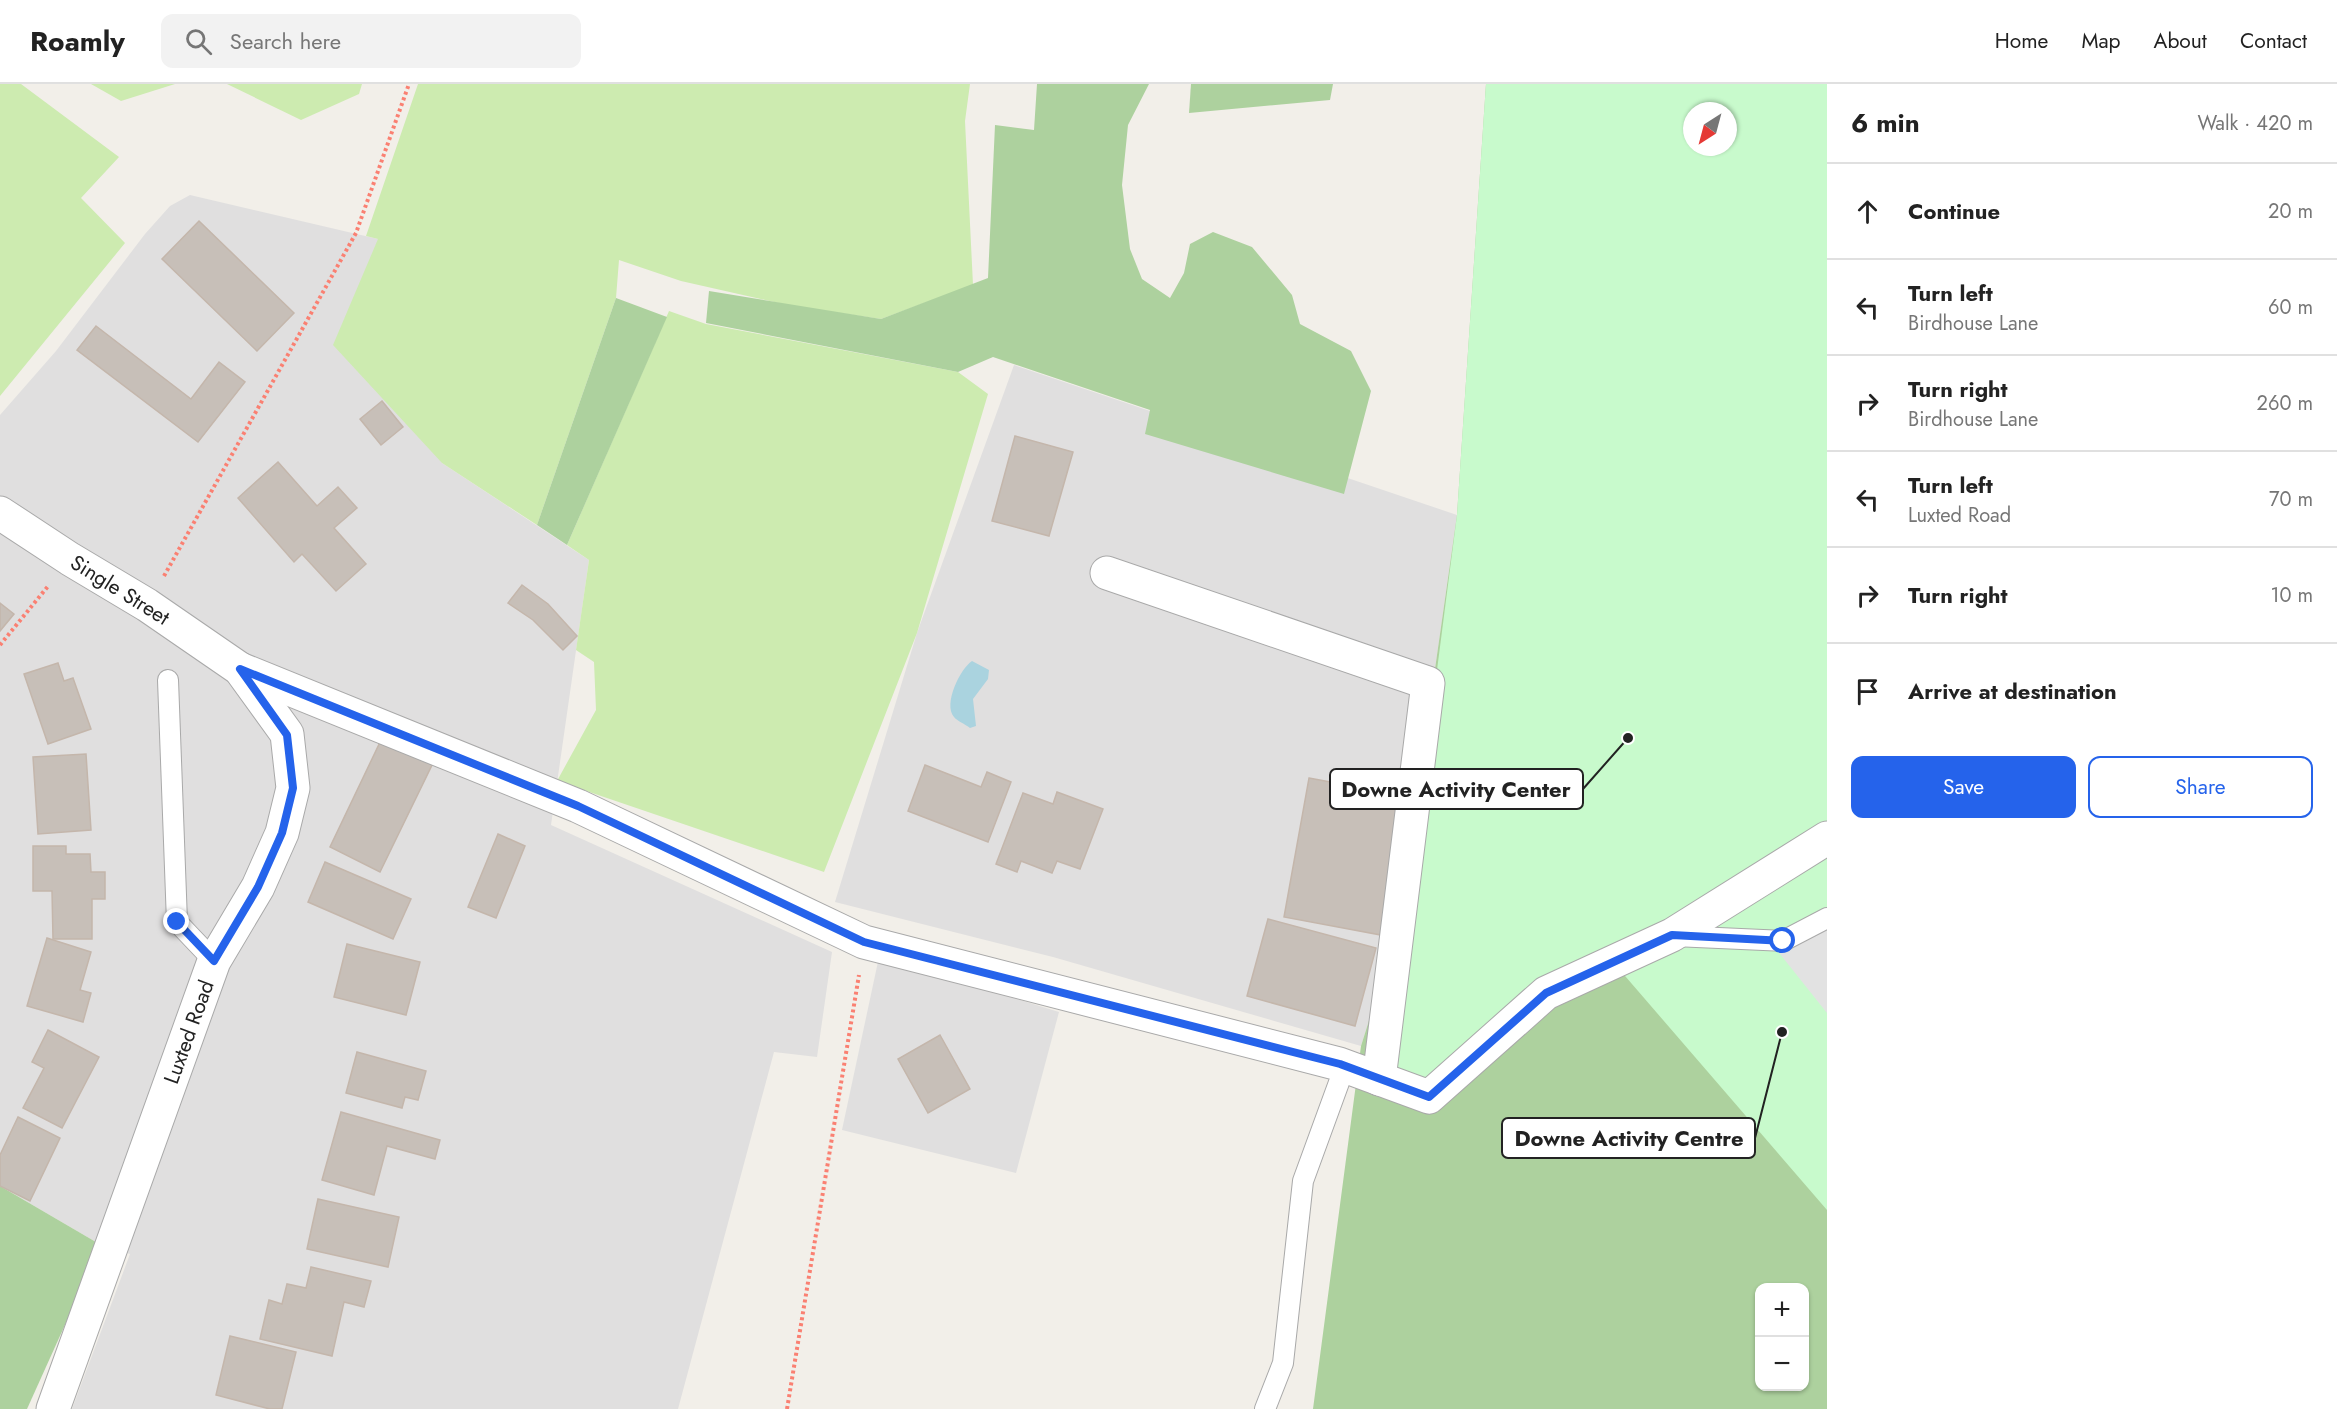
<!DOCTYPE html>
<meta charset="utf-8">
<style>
:root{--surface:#fff;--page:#f2f2f2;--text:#222;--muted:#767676;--line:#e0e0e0;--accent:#2563eb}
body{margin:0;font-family:Jost,sans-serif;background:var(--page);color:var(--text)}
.controls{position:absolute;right:18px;bottom:18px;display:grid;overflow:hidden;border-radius:12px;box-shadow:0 2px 4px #0004}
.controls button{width:54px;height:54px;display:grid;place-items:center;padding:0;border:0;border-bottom:2px solid var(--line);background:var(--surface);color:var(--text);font:30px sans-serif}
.compass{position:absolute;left:1683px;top:18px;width:54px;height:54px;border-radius:50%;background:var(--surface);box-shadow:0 2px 4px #0004;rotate:216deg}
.stop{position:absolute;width:18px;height:18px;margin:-14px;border:4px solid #2563eb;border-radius:50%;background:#fff}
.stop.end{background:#2563eb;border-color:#fff;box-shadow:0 2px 6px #0008}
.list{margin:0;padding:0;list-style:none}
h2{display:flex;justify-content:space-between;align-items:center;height:78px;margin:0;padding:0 24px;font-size:26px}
h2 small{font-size:20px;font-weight:400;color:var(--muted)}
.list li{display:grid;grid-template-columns:39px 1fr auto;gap:18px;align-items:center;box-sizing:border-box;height:96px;padding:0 24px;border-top:2px solid var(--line)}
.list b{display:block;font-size:22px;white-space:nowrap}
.list p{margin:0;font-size:20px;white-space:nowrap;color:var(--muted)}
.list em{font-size:20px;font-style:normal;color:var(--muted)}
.actions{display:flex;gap:12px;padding:18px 24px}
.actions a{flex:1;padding:14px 0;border:2px solid var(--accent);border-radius:12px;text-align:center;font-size:21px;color:var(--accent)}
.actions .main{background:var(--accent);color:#fff}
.icon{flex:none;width:33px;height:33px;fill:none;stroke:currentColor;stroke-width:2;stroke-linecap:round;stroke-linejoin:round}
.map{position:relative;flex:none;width:1827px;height:1325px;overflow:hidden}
header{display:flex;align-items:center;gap:36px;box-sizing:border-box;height:84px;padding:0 30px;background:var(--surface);border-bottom:2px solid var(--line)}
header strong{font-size:28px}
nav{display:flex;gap:33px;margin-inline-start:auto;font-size:21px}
.search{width:420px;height:54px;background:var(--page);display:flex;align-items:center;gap:15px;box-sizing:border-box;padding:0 21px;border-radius:12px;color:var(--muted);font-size:22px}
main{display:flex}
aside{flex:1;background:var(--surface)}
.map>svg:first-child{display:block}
</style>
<header>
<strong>Roamly</strong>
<div class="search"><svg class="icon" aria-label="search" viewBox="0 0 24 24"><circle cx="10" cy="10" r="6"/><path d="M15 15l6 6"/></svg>Search here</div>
<nav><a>Home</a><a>Map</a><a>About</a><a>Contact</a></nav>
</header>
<main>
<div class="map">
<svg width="1827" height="1325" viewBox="0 0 1827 1325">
<rect width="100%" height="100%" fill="#f2efe9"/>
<g fill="#e0dfdf">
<path d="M 190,111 L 378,155 L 442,379 L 589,476 L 551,741 L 832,868 L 817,973 L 774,968 L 678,1325 L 72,1325 L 130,1170 L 101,1161 L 0,1102 L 0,331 L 56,267 L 145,150 L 170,122 Z"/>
<path d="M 1014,281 L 1457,431 L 1398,844 L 1361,962 L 1053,873 L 835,818 L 917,549 Z"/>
<path d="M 879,873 L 1059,928 L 1016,1089 L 842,1046 Z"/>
</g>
<g fill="#cdebb0">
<path d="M 0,0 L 21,0 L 119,73 L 81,114 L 125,159 L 0,312 Z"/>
<path d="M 91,0 L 175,0 L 121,17 Z"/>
<path d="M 227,0 L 362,0 L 359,10 L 301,36 Z"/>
<path d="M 418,0 L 970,0 L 965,37 L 973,201 L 881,235 L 792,222 L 681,197 L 619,176 L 616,214 L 537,441 L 442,379 L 333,261 L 378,155 L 366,152 Z"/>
<path d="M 669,227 L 706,240 L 958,288 L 988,310 L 917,549 L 824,788 L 557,697 L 596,626 L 594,578 L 576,566 L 589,476 L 567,461 Z"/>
</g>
<g fill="#add19e" fill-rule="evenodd">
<path d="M 1037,0 L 1149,0 L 1128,41 L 1122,101 L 1130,165 L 1142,195 L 1170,214 L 1184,189 L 1190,160 L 1213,148 L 1252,163 L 1292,211 L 1300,240 L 1351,267 L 1371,307 L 1344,410 L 1145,350 L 1150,326 L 993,273 L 958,288 L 706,239 L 709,207 L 881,235 L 988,194 L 995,41 L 1034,46 Z"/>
<path d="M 1191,0 L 1333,0 L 1330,16 L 1189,29 Z"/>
<path d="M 1486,0 L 1827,0 L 1827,1325 L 1313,1325 L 1361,962 L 1398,844 L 1457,431 ZM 1692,27 L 1728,27 L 1728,63 L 1692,63 ZM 1760,1204 L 1804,1204 L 1804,1302 L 1760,1302 Z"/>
<path d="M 616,214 L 667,233 L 567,461 L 537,441 Z"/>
<path d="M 0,1102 L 101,1161 L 27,1325 L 0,1325 Z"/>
</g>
<path fill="#c8facc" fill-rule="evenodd" d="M 1486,0 L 1827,0 L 1827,1126 L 1613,878 L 1429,1013 L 1384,997 L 1457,431 ZM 1692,27 L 1728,27 L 1728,63 L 1692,63 Z"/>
<path fill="#e2e2e2" d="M 1827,833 L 1827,929 L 1776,865 Z"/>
<path fill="#aad3df" d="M 972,577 L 989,586 L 988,595 L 973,615 L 976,642 L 970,644 C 965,640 957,637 954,633 C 943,620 960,585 972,577 Z"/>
<g fill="#c7bfb8" stroke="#c4b6ab" stroke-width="1.5">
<path d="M 199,137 L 294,229 L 257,267 L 162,175 Z"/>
<path d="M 96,242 L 191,315 L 219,278 L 245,298 L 198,358 L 77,266 Z"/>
<path d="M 382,317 L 403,343 L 381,361 L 360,335 Z"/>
<path d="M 1015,352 L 1073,368 L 1049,452 L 992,437 Z"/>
<path d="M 278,378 L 317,422 L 338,403 L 357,424 L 334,444 L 366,480 L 336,507 L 302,470 L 294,478 L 238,414 Z"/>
<path d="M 522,501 L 548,520 L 577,552 L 563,566 L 533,536 L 508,519 Z"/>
<path d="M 0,519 L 14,530 L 0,547 Z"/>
<path d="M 58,579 L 64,597 L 73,594 L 91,645 L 48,660 L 24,590 Z"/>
<path d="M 382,654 L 433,679 L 380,788 L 330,763 Z"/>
<path d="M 86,670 L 91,746 L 38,750 L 33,673 Z"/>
<path d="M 925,681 L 981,703 L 987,688 L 1011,698 L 988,758 L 908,727 Z"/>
<path d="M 1309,694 L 1406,712 L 1381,851 L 1284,833 Z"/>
<path d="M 1057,708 L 1103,725 L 1080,785 L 1057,777 L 1052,789 L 1021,777 L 1017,788 L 996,780 L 1023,709 L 1053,720 Z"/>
<path d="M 498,750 L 525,762 L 496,834 L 468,823 Z"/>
<path d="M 33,762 L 66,762 L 66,770 L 90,770 L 91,788 L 105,788 L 105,815 L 92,815 L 92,855 L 53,855 L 52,807 L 33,807 Z"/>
<path d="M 325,778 L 411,815 L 393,855 L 308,818 Z"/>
<path d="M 1268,835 L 1376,864 L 1355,942 L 1247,912 Z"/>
<path d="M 47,854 L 91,868 L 80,906 L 91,909 L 83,938 L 27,922 Z"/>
<path d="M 347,860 L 420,878 L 406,931 L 334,913 Z"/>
<path d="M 48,946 L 99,973 L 62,1044 L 23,1024 L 44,984 L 32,978 Z"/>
<path d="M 940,951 L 970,1005 L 928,1029 L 898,975 Z"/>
<path d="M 357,968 L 426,987 L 418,1016 L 405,1013 L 402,1024 L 346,1009 Z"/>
<path d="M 341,1028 L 440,1056 L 435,1075 L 387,1062 L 374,1111 L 322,1096 Z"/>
<path d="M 18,1033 L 60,1054 L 30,1117 L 0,1102 L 0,1071 Z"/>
<path d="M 318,1115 L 399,1133 L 388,1183 L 307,1165 Z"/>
<path d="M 311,1183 L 371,1197 L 364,1223 L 344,1218 L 332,1272 L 260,1255 L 269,1216 L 282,1220 L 287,1200 L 306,1204 Z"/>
<path d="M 230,1252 L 296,1268 L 282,1325 L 270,1325 L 216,1311 Z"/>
</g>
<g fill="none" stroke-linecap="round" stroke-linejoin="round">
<g stroke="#a9a9a9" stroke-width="22">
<g id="service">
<path d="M 168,596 L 177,838 L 214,877"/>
<path d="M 1674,852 L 1783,857 L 1827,834"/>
<path d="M 1265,1325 L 1283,1279 L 1303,1097 L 1345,982"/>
</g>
</g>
<g stroke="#a9a9a9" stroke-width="35">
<g id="minor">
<path d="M 1107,489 L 1428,599 L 1379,995"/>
<path d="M 240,585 L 578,722 L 864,858 L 1339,980 L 1429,1013 L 1546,909 L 1672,851 L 1827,754"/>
</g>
</g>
<g stroke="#a9a9a9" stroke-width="35">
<path id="tertiary" d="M 0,429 L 70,475 L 147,521 L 240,585 L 287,650 L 293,704 L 282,749 L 258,803 L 214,877 L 53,1325"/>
</g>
<g stroke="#fa8072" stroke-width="4" stroke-dasharray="3 3" stroke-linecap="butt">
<path d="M 164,492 L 356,149 L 409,0"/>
<path d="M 0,561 L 49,501"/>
<path d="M 787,1325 L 859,891"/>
</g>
<use href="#service" stroke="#fff" stroke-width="20"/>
<use href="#minor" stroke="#fff" stroke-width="33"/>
<use href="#tertiary" stroke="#fff" stroke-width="33"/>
</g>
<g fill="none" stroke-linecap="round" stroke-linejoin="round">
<path stroke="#2563eb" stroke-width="8" d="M 177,838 L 214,877 L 258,803 L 282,749 L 293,704 L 287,651 L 240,585 L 578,722 L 864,858 L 1340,980 L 1429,1013 L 1546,909 L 1672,851 L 1783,857"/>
</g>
<g text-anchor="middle" stroke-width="4.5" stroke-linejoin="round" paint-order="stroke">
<g font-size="21" fill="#222" stroke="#fff">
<text transform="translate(120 506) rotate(32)" y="7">Single Street</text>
<text transform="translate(189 948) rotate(-70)" y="7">Luxted Road</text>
</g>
</g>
<path fill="none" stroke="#222" stroke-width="2" d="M1628 654L1583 705M1782 948L1755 1054"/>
<g fill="#222" stroke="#fff" stroke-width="2">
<circle cx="1628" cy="654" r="6"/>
<circle cx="1782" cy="948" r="6"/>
</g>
<g fill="#fff" stroke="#222" stroke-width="2">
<rect x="1330" y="685" width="253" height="40" rx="6"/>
<rect x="1502" y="1034" width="253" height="40" rx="6"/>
</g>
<g font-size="22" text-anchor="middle" font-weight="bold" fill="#222">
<text x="1456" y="713">Downe Activity Center</text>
<text x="1629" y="1062">Downe Activity Centre</text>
</g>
</svg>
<div class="controls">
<button>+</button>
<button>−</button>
</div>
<svg class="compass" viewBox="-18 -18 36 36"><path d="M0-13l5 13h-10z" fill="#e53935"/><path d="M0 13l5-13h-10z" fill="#767676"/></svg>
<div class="stop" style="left:1783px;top:857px"></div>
<div class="stop end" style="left:177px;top:838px"></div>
</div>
<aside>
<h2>6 min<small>Walk · 420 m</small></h2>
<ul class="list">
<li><svg class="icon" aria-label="ahead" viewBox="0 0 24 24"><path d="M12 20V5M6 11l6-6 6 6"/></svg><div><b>Continue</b></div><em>20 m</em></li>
<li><svg class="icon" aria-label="left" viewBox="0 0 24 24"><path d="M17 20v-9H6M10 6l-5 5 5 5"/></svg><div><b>Turn left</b><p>Birdhouse Lane</p></div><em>60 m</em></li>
<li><svg class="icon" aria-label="right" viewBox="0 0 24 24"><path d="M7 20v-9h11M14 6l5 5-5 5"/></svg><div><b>Turn right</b><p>Birdhouse Lane</p></div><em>260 m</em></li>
<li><svg class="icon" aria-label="left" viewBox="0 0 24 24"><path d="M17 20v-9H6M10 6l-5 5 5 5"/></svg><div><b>Turn left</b><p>Luxted Road</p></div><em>70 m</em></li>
<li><svg class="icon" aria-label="right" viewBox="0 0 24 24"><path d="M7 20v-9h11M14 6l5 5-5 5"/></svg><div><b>Turn right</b></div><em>10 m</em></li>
<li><svg class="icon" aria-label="arrive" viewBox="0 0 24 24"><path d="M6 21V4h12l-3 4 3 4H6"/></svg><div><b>Arrive at destination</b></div></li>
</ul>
<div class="actions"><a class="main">Save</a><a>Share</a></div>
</aside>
</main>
